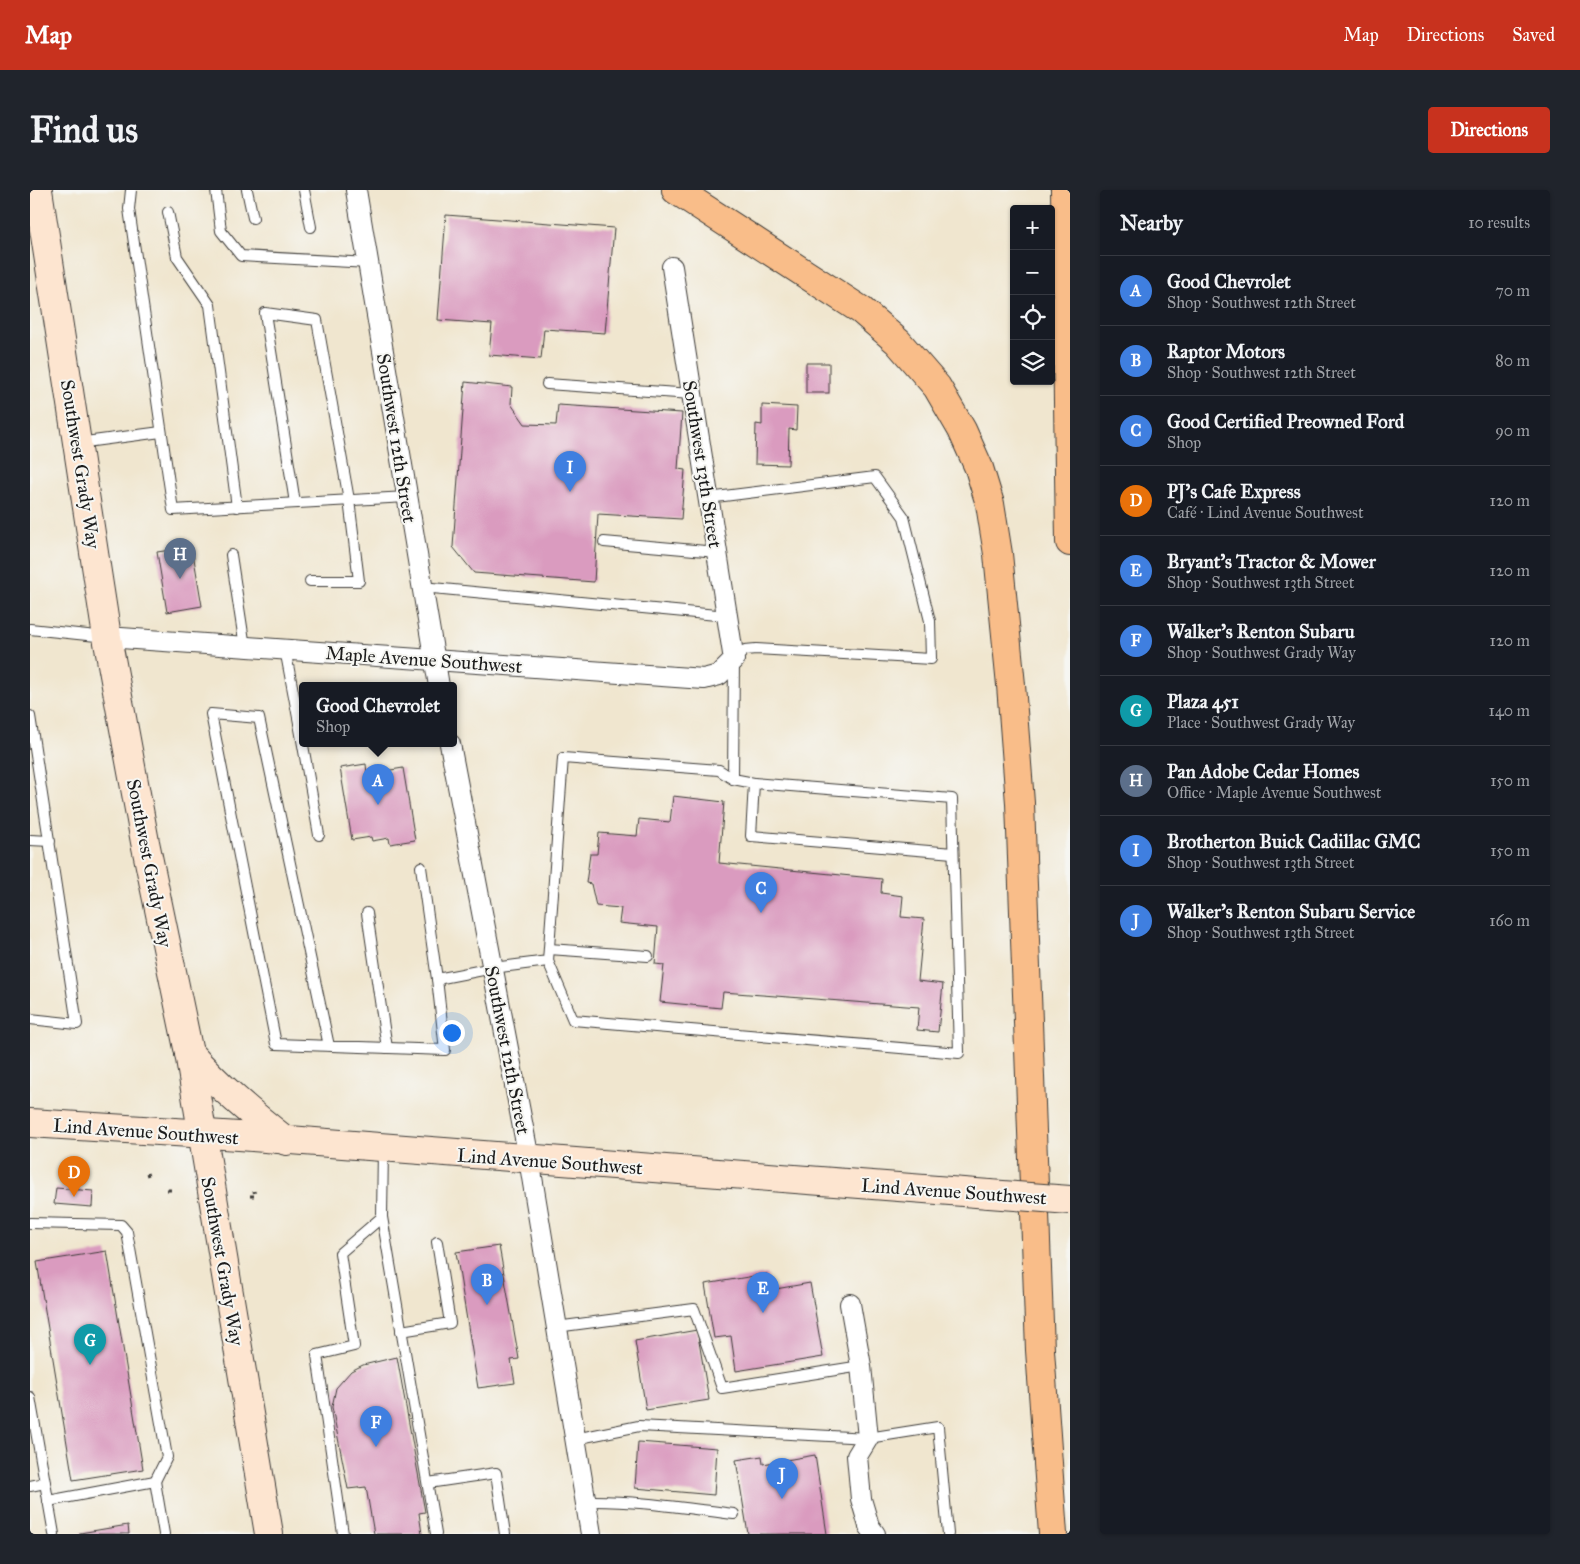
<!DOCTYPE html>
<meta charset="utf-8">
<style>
:root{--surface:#171b24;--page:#20242c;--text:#f1f3f6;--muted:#9ea1a6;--line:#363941;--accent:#c8321e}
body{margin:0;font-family:"IM FELL Great Primer",serif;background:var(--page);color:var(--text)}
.controls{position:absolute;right:15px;top:15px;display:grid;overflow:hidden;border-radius:5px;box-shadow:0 1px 4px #0004}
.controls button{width:45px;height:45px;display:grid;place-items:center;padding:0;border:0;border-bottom:1px solid var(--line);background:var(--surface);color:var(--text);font:25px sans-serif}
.you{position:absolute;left:421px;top:842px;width:18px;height:18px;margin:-12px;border:4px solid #fff;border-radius:50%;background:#1a73e8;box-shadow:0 0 0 8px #1a73e833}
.badge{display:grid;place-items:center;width:32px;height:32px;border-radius:50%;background:var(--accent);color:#fff;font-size:16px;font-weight:700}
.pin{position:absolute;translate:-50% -41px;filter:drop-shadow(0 1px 2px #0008)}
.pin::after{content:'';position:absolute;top:26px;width:18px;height:15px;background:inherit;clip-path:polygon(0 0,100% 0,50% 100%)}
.popup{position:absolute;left:269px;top:492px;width:158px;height:65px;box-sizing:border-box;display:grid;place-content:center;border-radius:5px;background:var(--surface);filter:drop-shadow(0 1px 4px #0005);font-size:16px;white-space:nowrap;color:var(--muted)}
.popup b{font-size:19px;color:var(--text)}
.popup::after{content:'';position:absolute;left:50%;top:100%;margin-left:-10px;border:10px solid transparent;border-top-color:var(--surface)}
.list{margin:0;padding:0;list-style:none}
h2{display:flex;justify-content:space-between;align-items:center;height:65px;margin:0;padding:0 20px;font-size:21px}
h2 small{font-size:16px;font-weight:400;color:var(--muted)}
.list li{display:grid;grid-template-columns:32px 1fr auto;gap:15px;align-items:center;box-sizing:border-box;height:70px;padding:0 20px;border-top:1px solid var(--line)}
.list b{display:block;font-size:19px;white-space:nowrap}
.list p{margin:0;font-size:16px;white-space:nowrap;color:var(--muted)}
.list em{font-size:16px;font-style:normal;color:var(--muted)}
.icon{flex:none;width:28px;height:28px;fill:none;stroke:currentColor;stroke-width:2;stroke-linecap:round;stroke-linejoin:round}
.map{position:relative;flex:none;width:1040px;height:1344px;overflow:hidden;border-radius:5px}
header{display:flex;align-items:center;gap:30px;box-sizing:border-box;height:70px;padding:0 25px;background:var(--accent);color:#fff}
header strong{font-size:24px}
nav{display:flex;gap:28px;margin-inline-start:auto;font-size:18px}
.intro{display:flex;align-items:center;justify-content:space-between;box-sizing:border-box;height:120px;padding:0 30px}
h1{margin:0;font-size:35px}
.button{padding:12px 22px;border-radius:5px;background:var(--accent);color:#fff;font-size:18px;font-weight:700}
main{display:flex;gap:30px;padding:0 30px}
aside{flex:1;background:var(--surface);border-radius:5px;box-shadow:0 1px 4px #0004}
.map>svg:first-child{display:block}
</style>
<header>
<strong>Map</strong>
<nav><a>Map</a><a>Directions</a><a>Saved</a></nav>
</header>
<div class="intro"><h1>Find us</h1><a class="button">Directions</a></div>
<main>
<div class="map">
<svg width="1040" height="1344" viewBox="0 0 1040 1344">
<rect width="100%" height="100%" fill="#f6f6f2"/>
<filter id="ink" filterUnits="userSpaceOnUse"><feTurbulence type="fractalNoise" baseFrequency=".02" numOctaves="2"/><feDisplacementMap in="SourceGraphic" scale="10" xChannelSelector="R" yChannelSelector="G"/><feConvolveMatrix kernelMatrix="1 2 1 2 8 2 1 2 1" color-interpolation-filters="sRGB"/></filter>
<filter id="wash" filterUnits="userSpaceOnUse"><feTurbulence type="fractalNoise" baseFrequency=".0096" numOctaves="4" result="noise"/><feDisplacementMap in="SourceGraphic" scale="20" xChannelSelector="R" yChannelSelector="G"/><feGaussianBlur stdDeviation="1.12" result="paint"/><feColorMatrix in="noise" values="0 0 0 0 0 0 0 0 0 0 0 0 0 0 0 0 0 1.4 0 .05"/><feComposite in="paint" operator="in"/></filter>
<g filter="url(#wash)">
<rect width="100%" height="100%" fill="#f0e6cf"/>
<g id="blocks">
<g fill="#da9bbf">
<path d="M 416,25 L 584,38 L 575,143 L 514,139 L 511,169 L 459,165 L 462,134 L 408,130 Z"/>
<rect x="776" y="173" width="23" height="30"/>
<path d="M 435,192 L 482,197 L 481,214 L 495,234 L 526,235 L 528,215 L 652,223 L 648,279 L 655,280 L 651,329 L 568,324 L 564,392 L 444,383 L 423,357 Z"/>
<path d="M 732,215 L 767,217 L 766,240 L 759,239 L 758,275 L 725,274 L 726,234 L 732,235 Z"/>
<path d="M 162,357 L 172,416 L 137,422 L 127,362 Z"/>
<path d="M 336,574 L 337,584 L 373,578 L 385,650 L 360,654 L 359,648 L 342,651 L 341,647 L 322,650 L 310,578 Z"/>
<path d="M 643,606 L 694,612 L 689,673 L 852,689 L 851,703 L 873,706 L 871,727 L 894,729 L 888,791 L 913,794 L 908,842 L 887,840 L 889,817 L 693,802 L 691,818 L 630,812 L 634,775 L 625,774 L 628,737 L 589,733 L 591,718 L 566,716 L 561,694 L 556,693 L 560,664 L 567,664 L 569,643 L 607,646 L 609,629 L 640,632 Z"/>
<path d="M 26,998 L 63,1001 L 62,1017 L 24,1014 Z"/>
<path d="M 469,1056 L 489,1169 L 481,1170 L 485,1193 L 448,1198 L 426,1062 Z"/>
<path d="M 77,1061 L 113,1279 L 43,1290 L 7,1072 Z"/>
<path d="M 737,1084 L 740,1100 L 780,1093 L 793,1167 L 706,1181 L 701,1146 L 684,1148 L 675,1094 Z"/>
<path d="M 667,1140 L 679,1210 L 616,1220 L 605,1151 Z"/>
<path d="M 367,1167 L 395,1322 L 389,1323 L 392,1344 L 344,1344 L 336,1297 L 318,1299 L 302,1217 L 306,1198 L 321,1181 L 333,1175 Z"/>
<path d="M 608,1252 L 687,1258 L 684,1305 L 605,1298 Z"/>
<path d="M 785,1265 L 797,1344 L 718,1344 L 706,1270 L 732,1266 L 733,1274 Z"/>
<path d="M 98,1335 L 99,1344 L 50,1344 L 50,1343 Z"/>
</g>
</g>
</g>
<g filter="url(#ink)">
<use href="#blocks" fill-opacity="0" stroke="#3c3a37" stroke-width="1"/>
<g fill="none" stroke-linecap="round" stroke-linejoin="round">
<g stroke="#3c3a37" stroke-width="12">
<g id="lane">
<path d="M 101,0 L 99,19 L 143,320 L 377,307"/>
<path d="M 186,0 L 191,41 L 211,66 L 339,73"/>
<path d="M 217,0 L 223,28"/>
<path d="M 274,0 L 281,37"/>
<path d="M 138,22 L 147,67 L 180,115 L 207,317"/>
<path d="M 517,194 L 662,204"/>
<path d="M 48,253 L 131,242"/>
<path d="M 678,308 L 845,287 L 874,327 L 900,431 L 901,469 L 726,459 L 715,460 L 704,470 L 703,589"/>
<path d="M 265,313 L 235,123 L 287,130 L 319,310 L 329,391 L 280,391"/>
<path d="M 574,352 L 687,362"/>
<path d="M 201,365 L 215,457"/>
<path d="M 392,397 L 697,426"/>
<path d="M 0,439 L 76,447"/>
<path d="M 255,459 L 269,533 L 273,533"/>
<path d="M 0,526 L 47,834 L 0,829"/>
<path d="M 269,533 L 289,645"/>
<path d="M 724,593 L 721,646 L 923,663"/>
<path d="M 0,650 L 20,651"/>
<path d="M 391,677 L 407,789"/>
<path d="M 337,723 L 357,858"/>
<path d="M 519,759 L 618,766"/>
<path d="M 299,856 L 229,528 L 181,524 L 246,854 L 415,860 L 407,789 L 463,778 L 518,771 L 543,830 L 929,863 L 922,609 L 724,593 L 703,589 L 689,580 L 533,568 L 518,771"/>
<path d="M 352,1027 L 406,1344"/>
<path d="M 0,1033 L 91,1035 L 97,1042 L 137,1267 L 125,1291"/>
<path d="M 526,1137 L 664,1119 L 692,1198 L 831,1176"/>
<path d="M 371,1141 L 420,1133 L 407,1052"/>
<path d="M 0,1207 L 24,1344"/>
<path d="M 545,1249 L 609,1236 L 838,1248 L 908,1237 L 918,1344"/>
<path d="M 398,1293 L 466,1283 L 475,1344"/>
<path d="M 0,1296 L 15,1293"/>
<path d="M 18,1311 L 125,1291 L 134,1344"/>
<path d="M 555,1311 C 605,1310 655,1318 704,1324"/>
<path d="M 313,1344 L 287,1165 L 324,1156 L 310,1063 L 352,1027 L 353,959"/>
</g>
</g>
<g stroke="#3c3a37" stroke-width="22">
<g id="street">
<path d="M 326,0 L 409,496"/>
<path d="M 77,447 L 674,489 L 689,485 L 704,470 L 642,77"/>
<path d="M 420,554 L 499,969 L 561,1344"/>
<path d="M 820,1114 L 831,1176 L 838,1248 L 827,1266 L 831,1309 L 839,1336 L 845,1344"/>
</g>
</g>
<g stroke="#3c3a37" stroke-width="30">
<g id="secondary">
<path d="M 8,0 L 77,447 L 115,652 L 159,863 L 239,1344"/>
<path d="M 159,863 C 188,896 222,924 256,951"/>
<path d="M 0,933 L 209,946 L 959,1004"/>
</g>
</g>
<g stroke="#3c3a37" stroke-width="30">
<g id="highway">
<path d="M 646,0 L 831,120 L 868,152 L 907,197 L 932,240 L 949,278 L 960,314 L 968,364 L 981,495 L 990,613 L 1010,1160 L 1023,1344"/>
<path d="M 1035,0 L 1040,352"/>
</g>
</g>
<g stroke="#3c3a37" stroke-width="3" stroke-dasharray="4 4" stroke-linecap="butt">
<path d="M 117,983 L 118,986"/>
<path d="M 137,1000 L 141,1000"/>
<path d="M 220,1006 L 225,1006 L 224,1001"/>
</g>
<use href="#lane" stroke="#fff" stroke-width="10"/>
<use href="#street" stroke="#fff" stroke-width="20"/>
<use href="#secondary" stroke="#fde5d0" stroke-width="28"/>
<use href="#highway" stroke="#f9bd89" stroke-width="28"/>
<g stroke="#3c3a37" stroke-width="30" stroke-linecap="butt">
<path id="secondary-bridge" d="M 959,1004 L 1040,1010"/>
</g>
<use href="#secondary-bridge" stroke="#fde5d0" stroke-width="28"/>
</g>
</g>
<g text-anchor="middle" stroke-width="4" stroke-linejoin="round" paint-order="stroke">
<g font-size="19" fill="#1c1c1c" stroke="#f6f6f2">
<text transform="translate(367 248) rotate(81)" y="7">Southwest 12th Street</text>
<text transform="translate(51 274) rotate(81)" y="7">Southwest Grady Way</text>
<text transform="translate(673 274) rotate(81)" y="7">Southwest 13th Street</text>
<text transform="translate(394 469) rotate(4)" y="7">Maple Avenue Southwest</text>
<text transform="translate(120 673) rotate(79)" y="7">Southwest Grady Way</text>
<text transform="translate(478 860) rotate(79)" y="7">Southwest 12th Street</text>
<text transform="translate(116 941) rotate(4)" y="7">Lind Avenue Southwest</text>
<text transform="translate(520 971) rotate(4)" y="7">Lind Avenue Southwest</text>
<text transform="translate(924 1001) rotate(4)" y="7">Lind Avenue Southwest</text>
<text transform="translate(193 1071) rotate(80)" y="7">Southwest Grady Way</text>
</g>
</g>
</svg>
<div class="controls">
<button>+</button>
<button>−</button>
<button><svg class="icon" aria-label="locate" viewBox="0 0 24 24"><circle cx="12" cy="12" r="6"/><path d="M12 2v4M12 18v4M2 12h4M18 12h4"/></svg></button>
<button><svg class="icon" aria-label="layers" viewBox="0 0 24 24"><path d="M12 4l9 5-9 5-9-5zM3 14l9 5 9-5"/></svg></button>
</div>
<div class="you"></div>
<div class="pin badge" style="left:348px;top:615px;background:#3f7fe0">A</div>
<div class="popup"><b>Good Chevrolet</b>Shop</div>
<div class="pin badge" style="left:457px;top:1115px;background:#3f7fe0">B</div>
<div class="pin badge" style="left:731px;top:723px;background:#3f7fe0">C</div>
<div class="pin badge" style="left:44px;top:1007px;background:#e8710a">D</div>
<div class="pin badge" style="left:733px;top:1123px;background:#3f7fe0">E</div>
<div class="pin badge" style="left:346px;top:1257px;background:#3f7fe0">F</div>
<div class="pin badge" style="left:60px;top:1175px;background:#0f9aa8">G</div>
<div class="pin badge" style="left:150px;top:389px;background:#5c6f8a">H</div>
<div class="pin badge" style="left:540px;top:302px;background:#3f7fe0">I</div>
<div class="pin badge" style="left:752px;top:1309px;background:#3f7fe0">J</div>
</div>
<aside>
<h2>Nearby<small>10 results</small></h2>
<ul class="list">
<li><span class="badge" style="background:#3f7fe0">A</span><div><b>Good Chevrolet</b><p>Shop · Southwest 12th Street</p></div><em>70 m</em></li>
<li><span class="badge" style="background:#3f7fe0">B</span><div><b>Raptor Motors</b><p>Shop · Southwest 12th Street</p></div><em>80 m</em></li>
<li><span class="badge" style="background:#3f7fe0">C</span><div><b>Good Certified Preowned Ford</b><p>Shop</p></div><em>90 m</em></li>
<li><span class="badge" style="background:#e8710a">D</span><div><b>PJ's Cafe Express</b><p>Café · Lind Avenue Southwest</p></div><em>120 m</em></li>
<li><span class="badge" style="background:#3f7fe0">E</span><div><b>Bryant's Tractor &amp; Mower</b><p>Shop · Southwest 13th Street</p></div><em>120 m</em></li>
<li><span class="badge" style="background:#3f7fe0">F</span><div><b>Walker's Renton Subaru</b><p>Shop · Southwest Grady Way</p></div><em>120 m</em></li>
<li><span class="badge" style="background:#0f9aa8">G</span><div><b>Plaza 451</b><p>Place · Southwest Grady Way</p></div><em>140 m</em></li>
<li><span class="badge" style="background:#5c6f8a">H</span><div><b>Pan Adobe Cedar Homes</b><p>Office · Maple Avenue Southwest</p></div><em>150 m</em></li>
<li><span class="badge" style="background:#3f7fe0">I</span><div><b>Brotherton Buick Cadillac GMC</b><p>Shop · Southwest 13th Street</p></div><em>150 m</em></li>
<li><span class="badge" style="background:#3f7fe0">J</span><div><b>Walker's Renton Subaru Service</b><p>Shop · Southwest 13th Street</p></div><em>160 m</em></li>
</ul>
</aside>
</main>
